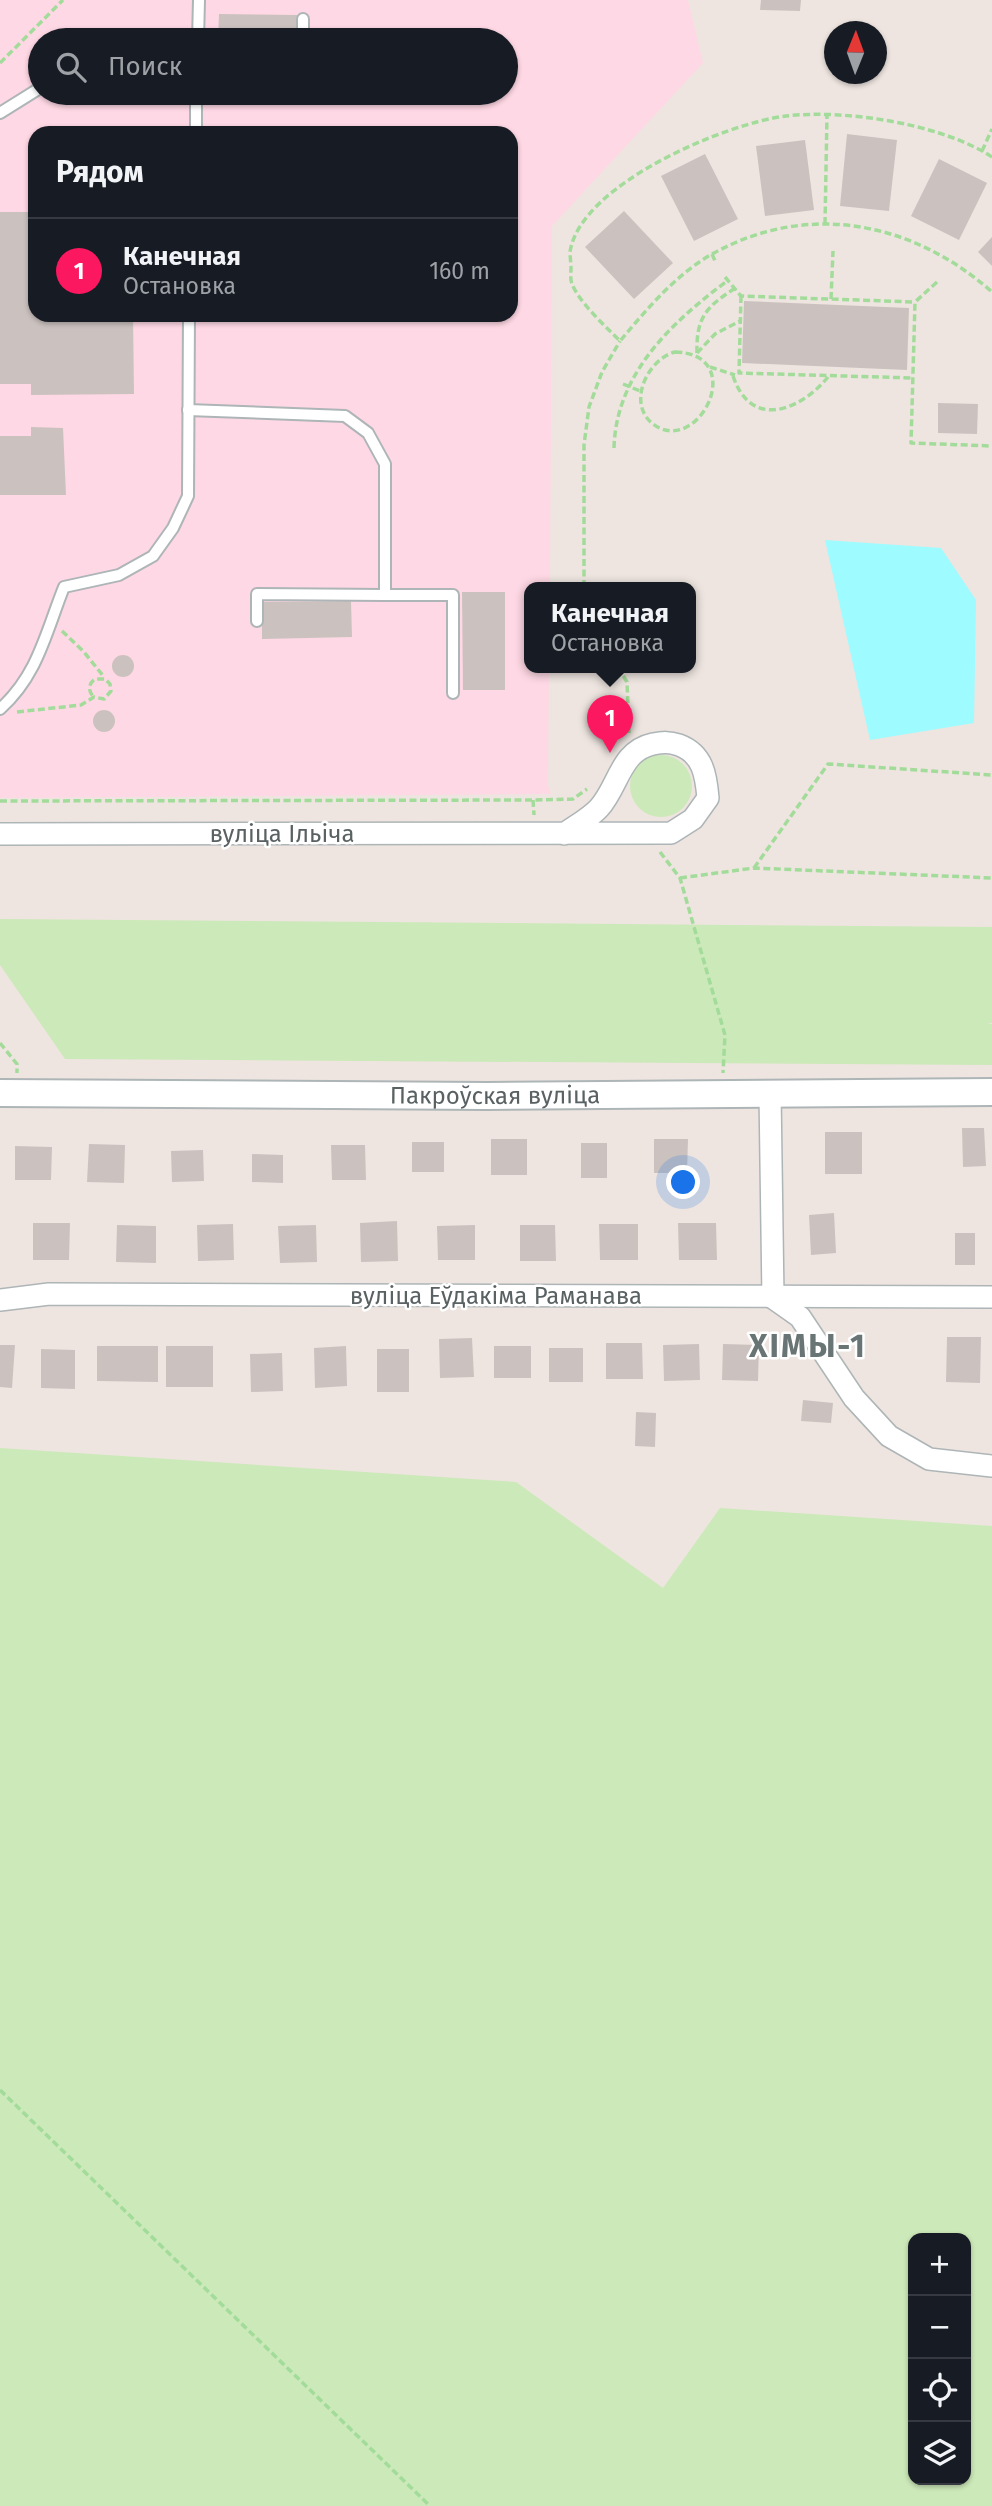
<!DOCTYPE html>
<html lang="ru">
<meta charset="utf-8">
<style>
:root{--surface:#171b24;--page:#242831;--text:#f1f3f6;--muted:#9ea1a6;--line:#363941;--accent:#fc1860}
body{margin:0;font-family:"Fira Sans",sans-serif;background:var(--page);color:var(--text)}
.controls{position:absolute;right:21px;bottom:21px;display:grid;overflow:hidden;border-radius:14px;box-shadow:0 2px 5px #0004}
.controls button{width:63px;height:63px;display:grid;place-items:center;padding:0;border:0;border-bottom:2px solid var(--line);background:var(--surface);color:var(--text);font:35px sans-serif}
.compass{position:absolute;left:824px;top:21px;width:63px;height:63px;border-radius:50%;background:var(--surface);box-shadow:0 2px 5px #0004;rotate:1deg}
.you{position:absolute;left:684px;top:1183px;width:24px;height:24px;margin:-18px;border:5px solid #fff;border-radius:50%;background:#1a73e8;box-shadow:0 0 0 10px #1a73e833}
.badge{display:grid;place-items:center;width:46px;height:46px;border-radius:50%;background:var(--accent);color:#fff;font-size:23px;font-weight:700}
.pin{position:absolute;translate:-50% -58px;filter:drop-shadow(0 2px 4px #0008)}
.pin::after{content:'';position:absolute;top:37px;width:24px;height:21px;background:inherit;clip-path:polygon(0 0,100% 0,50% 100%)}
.popup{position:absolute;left:524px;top:582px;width:172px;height:91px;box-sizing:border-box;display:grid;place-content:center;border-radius:14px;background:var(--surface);filter:drop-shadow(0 2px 5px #0005);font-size:23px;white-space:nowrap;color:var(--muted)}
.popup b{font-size:26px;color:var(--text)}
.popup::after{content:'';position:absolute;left:50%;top:100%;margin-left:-14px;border:14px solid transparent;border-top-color:var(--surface)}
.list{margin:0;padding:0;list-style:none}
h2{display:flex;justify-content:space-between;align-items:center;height:91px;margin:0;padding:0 28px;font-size:30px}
h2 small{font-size:23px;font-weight:400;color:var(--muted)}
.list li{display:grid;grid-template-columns:46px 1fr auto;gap:21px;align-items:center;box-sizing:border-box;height:105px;padding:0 28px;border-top:2px solid var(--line)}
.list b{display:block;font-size:26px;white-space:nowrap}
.list p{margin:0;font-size:23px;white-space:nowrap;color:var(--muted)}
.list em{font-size:23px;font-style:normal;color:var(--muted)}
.icon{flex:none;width:38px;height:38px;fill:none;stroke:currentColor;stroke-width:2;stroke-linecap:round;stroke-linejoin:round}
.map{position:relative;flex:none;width:992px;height:2506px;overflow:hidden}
.search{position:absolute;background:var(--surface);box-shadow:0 2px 5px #0004;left:28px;top:28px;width:490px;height:77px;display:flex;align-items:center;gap:18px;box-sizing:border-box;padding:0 24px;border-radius:38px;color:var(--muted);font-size:26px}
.panel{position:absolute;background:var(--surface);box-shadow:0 2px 5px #0004;left:28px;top:126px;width:490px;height:196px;border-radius:21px}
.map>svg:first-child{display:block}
</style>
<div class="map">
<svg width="992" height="2506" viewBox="0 0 992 2506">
<rect width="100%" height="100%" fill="#eee5e0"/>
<path fill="#fed8e4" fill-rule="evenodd" d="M 0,0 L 688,0 L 703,63 L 552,226 L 550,587 L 530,587 L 530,667 L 549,667 L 548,785 L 551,794 L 0,798 ZM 40,40 L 506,40 L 506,93 L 40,93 ZM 35,133 L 511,133 L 511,315 L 35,315 Z"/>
<g fill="#cce9b9" fill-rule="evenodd">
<circle cx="661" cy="786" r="31"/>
<path d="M 0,919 L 992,927 L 992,1023 L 987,1023 L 992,1024 L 992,1065 L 65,1059 L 0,965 Z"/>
<path d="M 0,1448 L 516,1482 L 663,1588 L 720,1508 L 992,1526 L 992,2506 L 0,2506 ZM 913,2238 L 966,2238 L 966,2480 L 913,2480 Z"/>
</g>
<path fill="#9efbff" d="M 825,540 L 941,548 L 976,600 L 974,723 L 870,740 Z"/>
<g fill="#cbc2bf">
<path d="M 761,0 L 801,0 L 800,11 L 760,10 Z"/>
<path d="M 219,14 L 297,15 L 296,40 L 218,40 Z"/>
<path d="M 847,134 L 897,140 L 889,211 L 840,206 Z"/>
<path d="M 805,140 L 814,210 L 765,216 L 756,146 Z"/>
<path d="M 705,154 L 738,219 L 694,241 L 661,176 Z"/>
<path d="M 939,159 L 987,183 L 959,240 L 911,216 Z"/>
<path d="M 624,211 L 673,263 L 634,299 L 585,247 Z"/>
<path d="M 0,212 L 35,212 L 35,315 L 133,315 L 134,394 L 31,395 L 31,384 L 0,384 Z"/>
<path d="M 992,237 L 992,266 L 978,252 Z"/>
<path d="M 744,301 L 909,308 L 907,370 L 742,363 Z"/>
<path d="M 938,403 L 978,404 L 977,434 L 938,433 Z"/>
<path d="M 31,427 L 63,428 L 66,495 L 0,495 L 0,436 L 31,436 Z"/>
<path d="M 462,592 L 505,592 L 505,690 L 463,690 Z"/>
<path d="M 351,601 L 352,637 L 262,639 L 262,602 Z"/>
<circle cx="123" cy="666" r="11"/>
<circle cx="104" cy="721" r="11"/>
<path d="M 962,1128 L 984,1128 L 986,1166 L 963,1167 Z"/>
<rect x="825" y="1132" width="37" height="42"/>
<rect x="491" y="1139" width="36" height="36"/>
<path d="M 654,1139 L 688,1139 L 687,1173 L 654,1173 Z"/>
<rect x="412" y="1142" width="32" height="30"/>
<rect x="581" y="1143" width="26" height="35"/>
<path d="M 89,1144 L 125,1145 L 124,1183 L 87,1182 Z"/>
<path d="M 331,1145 L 365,1145 L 366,1180 L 332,1180 Z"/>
<path d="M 15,1146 L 52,1147 L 51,1180 L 15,1180 Z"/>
<path d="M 203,1150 L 204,1181 L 172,1182 L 171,1151 Z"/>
<path d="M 252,1154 L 283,1155 L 283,1183 L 252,1182 Z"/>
<path d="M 834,1213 L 836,1253 L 811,1255 L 809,1215 Z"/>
<path d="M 397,1221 L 398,1261 L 361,1262 L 360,1223 Z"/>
<path d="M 33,1223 L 70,1223 L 69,1260 L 33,1260 Z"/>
<path d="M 678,1223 L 716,1223 L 717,1260 L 679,1260 Z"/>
<path d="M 233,1224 L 234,1260 L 198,1261 L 197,1225 Z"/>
<path d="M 599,1224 L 638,1224 L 638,1260 L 600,1260 Z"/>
<path d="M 117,1225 L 156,1226 L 156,1263 L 116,1262 Z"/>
<path d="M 316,1225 L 317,1262 L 280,1263 L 278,1226 Z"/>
<path d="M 475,1225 L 475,1260 L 438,1260 L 437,1226 Z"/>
<path d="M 520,1225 L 555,1225 L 556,1261 L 520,1261 Z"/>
<rect x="955" y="1233" width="20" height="32"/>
<path d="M 947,1337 L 981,1337 L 980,1383 L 946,1382 Z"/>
<path d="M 472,1338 L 474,1377 L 440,1378 L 439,1339 Z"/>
<path d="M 606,1343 L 642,1343 L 643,1379 L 606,1379 Z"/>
<path d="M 699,1344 L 700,1380 L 664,1381 L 663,1345 Z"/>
<path d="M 723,1344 L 759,1345 L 758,1381 L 722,1380 Z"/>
<path d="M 0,1345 L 15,1345 L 12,1388 L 0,1387 Z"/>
<path d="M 97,1346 L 158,1346 L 158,1382 L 97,1381 Z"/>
<rect x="166" y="1346" width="47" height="41"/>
<path d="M 346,1346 L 347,1386 L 315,1388 L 314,1348 Z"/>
<rect x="494" y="1346" width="37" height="32"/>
<rect x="549" y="1348" width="34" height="34"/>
<path d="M 41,1349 L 75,1350 L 75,1389 L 41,1388 Z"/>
<rect x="377" y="1349" width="32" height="43"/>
<path d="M 282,1353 L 283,1391 L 251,1392 L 250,1354 Z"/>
<path d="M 803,1400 L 833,1403 L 831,1423 L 801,1421 Z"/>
<path d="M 636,1412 L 656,1413 L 655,1447 L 635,1446 Z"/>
</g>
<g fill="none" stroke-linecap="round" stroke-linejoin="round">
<g stroke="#aeb5b7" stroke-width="14">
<g id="service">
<path d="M 198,40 L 199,0"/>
<path d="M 303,40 L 303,19"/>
<path d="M 0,113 L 40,88"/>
<path d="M 196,133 L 196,93"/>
<path d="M 188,410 L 345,416 L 368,433 L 385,464 L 385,595 L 453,595 L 453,693"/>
<path d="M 257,621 L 257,594 L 385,595"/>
<path d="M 0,709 C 38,675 46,632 64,587 L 119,575 L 153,556 L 173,528 L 188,496 L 189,315"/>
</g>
</g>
<g stroke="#aeb5b7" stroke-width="24">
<g id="minor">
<path d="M 0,834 L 671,833 L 693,819 L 708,798 C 706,775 703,754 679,745 C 669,742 664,742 653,744 C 620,751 619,786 599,808 C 590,818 575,826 564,834"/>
<path d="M 770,1093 L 773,1298 L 800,1317 L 854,1398 L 889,1436 L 929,1459 L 992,1466"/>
<path d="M 0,1300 L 49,1294 L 992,1297"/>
</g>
</g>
<g stroke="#aeb5b7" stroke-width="30">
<g id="tertiary">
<path id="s1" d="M 0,1093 L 487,1096 L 992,1092"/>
</g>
</g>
<g stroke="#a3dc9a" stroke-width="3.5" stroke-dasharray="7 3.5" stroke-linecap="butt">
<path d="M 0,63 L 63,0"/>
<path d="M 982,151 L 992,129"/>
<path d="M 992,157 C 942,124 845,109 786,116 C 727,123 580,184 570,252 C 570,257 571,263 571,268 C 571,273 570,279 572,284 C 579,302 605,326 620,341 C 647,309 677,273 714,253 C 809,201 913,222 992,292"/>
<path d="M 825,224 L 827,115"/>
<path d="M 712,254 L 715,261"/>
<path d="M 725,277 L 741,296 L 915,302"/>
<path d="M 937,282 L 915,302 L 911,443 L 992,446"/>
<path d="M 741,296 L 739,373 L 913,378"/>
<path d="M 831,299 L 833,251"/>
<path d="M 675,352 C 750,354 698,458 653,424 C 626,403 648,359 675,352 Z"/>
<path d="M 697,353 C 696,318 706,307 734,289"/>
<path d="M 697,353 L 715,334 L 740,321"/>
<path d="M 710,367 L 735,375"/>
<path d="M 733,376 C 751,430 800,411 828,377"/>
<path d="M 623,384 L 640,391"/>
<path d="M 614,448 C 616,374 671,323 727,281"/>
<path d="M 584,587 L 584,445 L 589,407 L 602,372 L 620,341"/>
<path d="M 62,631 L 84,652 L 104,677"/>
<path d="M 618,667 L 627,682 L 629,733"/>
<path d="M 17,712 L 81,705 L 94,697 L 104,699 L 111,691 L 110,684 L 105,679 L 95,679 C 88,684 88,692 94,697"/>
<path d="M 533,800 L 534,815"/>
<path d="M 0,801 L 533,800 L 573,799 L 587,789"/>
<path d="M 660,852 L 680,878 L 725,1035 L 723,1073"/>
<path d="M 754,868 L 828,764 L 992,775"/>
<path d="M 680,878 L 754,868 L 992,878"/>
<path d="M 0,1043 L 17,1064 L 17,1073"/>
<path d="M 0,2090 L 430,2506"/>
</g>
<use href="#service" stroke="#fff" stroke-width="10"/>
<use href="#minor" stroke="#fff" stroke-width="21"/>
<use href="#tertiary" stroke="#fff" stroke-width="26"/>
</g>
<g text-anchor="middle" stroke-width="5" stroke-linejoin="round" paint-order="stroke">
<g font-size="24" fill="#596163" stroke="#fff">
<text x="282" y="842">вуліца Ільіча</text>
<text dy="8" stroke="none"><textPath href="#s1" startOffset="495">Пакроўская вуліца</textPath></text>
<text x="496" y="1304">вуліца Еўдакіма Раманава</text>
</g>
<g font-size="32" font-weight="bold" letter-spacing="2" fill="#697475" stroke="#fff">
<text x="808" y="1357">ХІМЫ-1</text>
</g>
</g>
</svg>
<div class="controls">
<button>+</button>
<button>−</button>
<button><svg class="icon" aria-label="locate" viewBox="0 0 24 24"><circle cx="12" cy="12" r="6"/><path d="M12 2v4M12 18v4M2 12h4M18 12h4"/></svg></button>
<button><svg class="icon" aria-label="layers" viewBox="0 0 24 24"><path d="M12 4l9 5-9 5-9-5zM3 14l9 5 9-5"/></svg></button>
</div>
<svg class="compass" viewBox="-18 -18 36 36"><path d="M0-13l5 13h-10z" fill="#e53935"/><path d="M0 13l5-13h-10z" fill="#9ea1a6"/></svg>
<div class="you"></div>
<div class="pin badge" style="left:610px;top:753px">1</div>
<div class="popup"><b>Канечная</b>Остановка</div>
<div class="search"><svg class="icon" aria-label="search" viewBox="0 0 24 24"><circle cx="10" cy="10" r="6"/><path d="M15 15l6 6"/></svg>Поиск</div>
<section class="panel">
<h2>Рядом<small></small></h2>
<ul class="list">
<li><span class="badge">1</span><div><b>Канечная</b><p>Остановка</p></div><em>160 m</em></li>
</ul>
</section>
</div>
